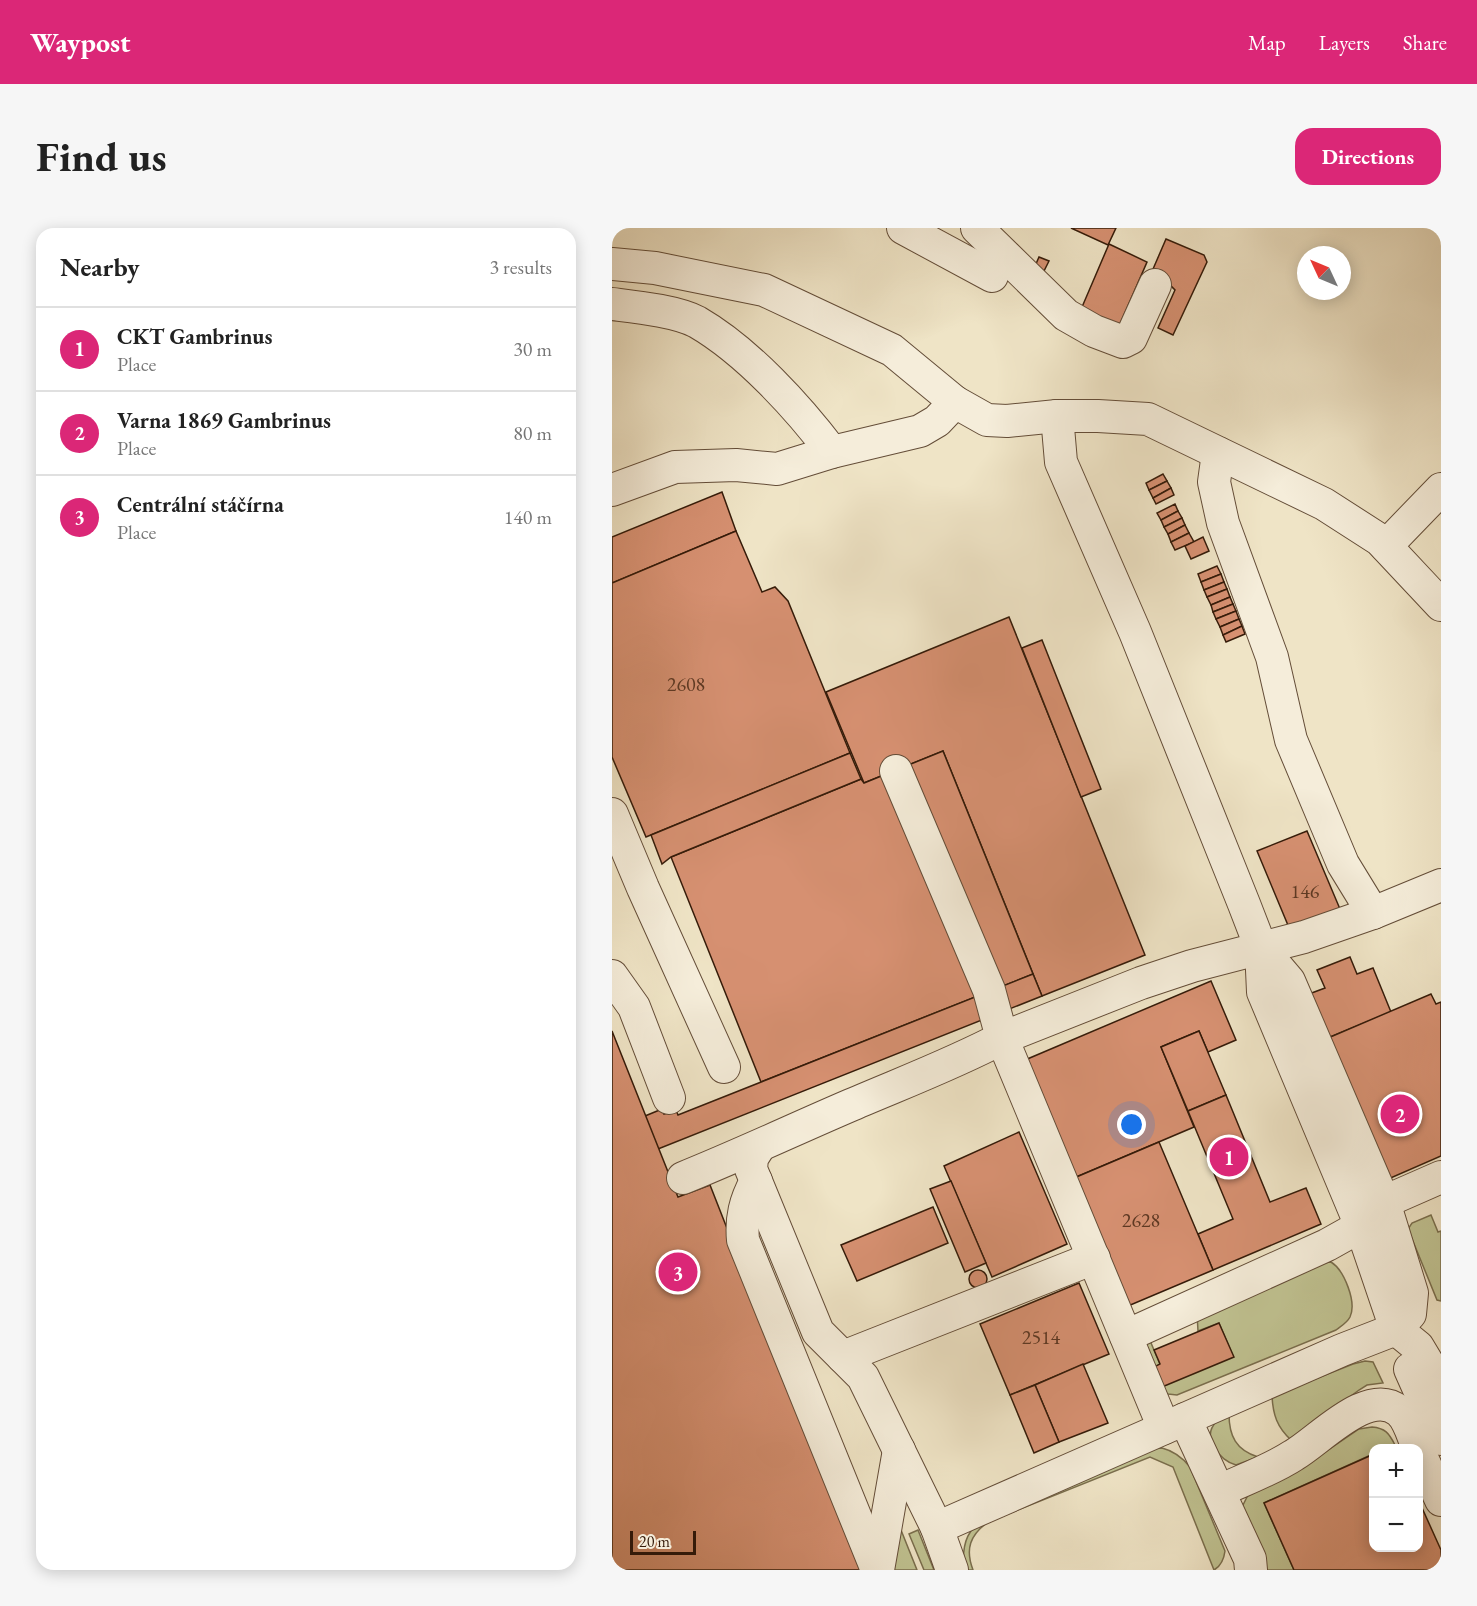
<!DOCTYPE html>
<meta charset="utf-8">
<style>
:root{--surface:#fff;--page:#f6f6f6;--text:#222;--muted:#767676;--line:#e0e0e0;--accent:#db2777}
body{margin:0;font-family:"EB Garamond",serif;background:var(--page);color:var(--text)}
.controls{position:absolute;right:18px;bottom:18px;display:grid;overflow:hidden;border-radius:12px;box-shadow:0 3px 15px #0003}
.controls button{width:54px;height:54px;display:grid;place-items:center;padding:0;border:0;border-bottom:2px solid var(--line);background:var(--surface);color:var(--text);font:30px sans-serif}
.compass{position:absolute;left:685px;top:18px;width:54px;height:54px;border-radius:50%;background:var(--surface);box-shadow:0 3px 15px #0003;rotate:314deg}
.scale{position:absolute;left:18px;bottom:15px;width:66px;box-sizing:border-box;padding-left:6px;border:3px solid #351b09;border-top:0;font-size:16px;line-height:21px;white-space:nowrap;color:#351b09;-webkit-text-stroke:4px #f5edda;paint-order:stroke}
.you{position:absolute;left:520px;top:897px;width:21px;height:21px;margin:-15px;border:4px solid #fff;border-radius:50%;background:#1a73e8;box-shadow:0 0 0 9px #1a73e833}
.badge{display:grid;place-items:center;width:39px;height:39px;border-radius:50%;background:var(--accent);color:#fff;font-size:20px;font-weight:700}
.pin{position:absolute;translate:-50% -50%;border:3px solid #fff;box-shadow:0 2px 6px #0006}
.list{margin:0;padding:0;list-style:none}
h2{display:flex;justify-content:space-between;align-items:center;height:78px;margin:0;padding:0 24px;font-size:26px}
h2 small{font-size:20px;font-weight:400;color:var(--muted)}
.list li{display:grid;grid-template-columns:39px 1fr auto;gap:18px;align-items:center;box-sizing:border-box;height:84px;padding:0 24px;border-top:2px solid var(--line)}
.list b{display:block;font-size:22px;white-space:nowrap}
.list p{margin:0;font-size:20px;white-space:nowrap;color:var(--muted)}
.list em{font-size:20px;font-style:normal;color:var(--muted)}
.map{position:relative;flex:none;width:829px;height:1342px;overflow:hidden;border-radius:18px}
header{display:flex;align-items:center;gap:36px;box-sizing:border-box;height:84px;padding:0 30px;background:var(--accent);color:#fff}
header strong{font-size:28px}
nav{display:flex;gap:33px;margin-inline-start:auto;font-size:21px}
.intro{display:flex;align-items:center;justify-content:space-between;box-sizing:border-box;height:144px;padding:0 36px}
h1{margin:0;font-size:42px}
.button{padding:15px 27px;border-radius:18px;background:var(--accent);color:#fff;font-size:21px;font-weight:700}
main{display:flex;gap:36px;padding:0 36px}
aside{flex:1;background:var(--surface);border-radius:18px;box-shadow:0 3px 15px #0003}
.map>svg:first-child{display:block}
</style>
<header>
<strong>Waypost</strong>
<nav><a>Map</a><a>Layers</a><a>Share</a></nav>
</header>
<div class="intro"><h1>Find us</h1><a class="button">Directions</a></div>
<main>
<aside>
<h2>Nearby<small>3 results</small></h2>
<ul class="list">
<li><span class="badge">1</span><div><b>CKT Gambrinus</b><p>Place</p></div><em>30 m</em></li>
<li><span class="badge">2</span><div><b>Varna 1869 Gambrinus</b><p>Place</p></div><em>80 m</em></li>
<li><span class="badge">3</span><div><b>Centrální stáčírna</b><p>Place</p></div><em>140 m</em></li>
</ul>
</aside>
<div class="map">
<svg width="829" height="1342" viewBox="0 0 829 1342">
<rect width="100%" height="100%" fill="#efe4c6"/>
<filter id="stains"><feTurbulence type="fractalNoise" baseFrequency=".00333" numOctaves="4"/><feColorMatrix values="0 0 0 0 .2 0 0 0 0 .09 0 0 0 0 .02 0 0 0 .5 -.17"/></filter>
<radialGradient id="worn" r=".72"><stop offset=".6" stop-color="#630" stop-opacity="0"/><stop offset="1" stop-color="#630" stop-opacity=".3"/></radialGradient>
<g fill="#c0c291" stroke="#7a6e4d" stroke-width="1.5">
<path d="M 819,987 L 826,1004 L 829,1003 L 829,1073 L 825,1072 L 796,1001 L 800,995 Z"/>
<path d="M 719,1034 C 732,1042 745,1074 738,1089 C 735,1095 729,1098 724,1102 L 565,1167 L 556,1166 L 548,1162 L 528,1111 L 536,1108 L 548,1136 L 621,1128 L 607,1095 L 586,1103 L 585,1085 L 708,1035 Z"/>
<path d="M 753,1133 L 761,1134 L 771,1155 L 755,1157 L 747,1162 L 679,1212 C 665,1199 661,1187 660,1168 L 741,1136 Z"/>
<path d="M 617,1186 C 617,1208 624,1222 646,1229 L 624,1237 C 608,1233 589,1210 604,1194 C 607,1191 613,1188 617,1186 Z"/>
<path d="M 760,1199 C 773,1200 777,1205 783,1217 L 775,1220 L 762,1220 L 761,1226 L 652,1275 L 682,1342 L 654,1342 L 630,1279 L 636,1267 L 710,1226 L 747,1201 Z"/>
<path d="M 550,1220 C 562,1223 570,1229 578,1239 L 613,1323 C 612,1331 609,1338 602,1342 L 561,1239 L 538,1229 L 376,1294 C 358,1307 353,1321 361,1342 L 352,1342 C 349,1314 356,1299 380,1284 L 538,1221 Z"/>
<path d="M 289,1302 L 305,1342 L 277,1342 L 272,1331 Z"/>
<path d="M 306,1302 L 322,1342 L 312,1342 L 297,1306 Z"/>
</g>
<g fill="#d69071" stroke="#351b09" stroke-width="1.5">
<path d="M 459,0 L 504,0 L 496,17 Z"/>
<path d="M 554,11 L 592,27 L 595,34 L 561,107 L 546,100 L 563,62 L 558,57 L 538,48 Z"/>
<path d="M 497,16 L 535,34 L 505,103 L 467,86 Z"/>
<path d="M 427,29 L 437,33 L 429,49 L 420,45 Z"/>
<path d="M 551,246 L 555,253 L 537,262 L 534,255 Z"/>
<path d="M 555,253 L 559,260 L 541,270 L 537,262 Z"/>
<path d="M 559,260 L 562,267 L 544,276 L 541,270 Z"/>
<path d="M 110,264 L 124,303 L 0,355 L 0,309 Z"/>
<path d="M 563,276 L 566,283 L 549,292 L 545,285 Z"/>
<path d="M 566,283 L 570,290 L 552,299 L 549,292 Z"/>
<path d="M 570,290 L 573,297 L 556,306 L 552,299 Z"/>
<path d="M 573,297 L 577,305 L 559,314 L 556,306 Z"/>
<path d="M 124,303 L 150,364 L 163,359 L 176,373 L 238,525 L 34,609 L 0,529 L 0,355 Z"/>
<path d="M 577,305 L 582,314 L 563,322 L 559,314 Z"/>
<path d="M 591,309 L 597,323 L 579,331 L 573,318 Z"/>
<path d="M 605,338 L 609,346 L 589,354 L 586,346 Z"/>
<path d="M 609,346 L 612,354 L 592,362 L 589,354 Z"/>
<path d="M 612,354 L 615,361 L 595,369 L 592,362 Z"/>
<path d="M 615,361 L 618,369 L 599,377 L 595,369 Z"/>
<path d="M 618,369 L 621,376 L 601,384 L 599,377 Z"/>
<path d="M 621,376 L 624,383 L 604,391 L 601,384 Z"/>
<path d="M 624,383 L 627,391 L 608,399 L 604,391 Z"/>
<path d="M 397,389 L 533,727 L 430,768 L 331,523 L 252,555 L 214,464 Z"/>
<path d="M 627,391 L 630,398 L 611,407 L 608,399 Z"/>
<path d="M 630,398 L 633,406 L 614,414 L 611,407 Z"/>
<path d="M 430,412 L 489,561 L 469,569 L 410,420 Z"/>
<path d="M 331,523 L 421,746 L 149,854 L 59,629 L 249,551 L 252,555 Z"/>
<path d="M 238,525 L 249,551 L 59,629 L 50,636 L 39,607 Z"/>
<path d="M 695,603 L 728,681 L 678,702 L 645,623 Z"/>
<path d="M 738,729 L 745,746 L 761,740 L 779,784 L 716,810 L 697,766 L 713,760 L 705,742 Z"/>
<path d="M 421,746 L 430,768 L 46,921 L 33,888 L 50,881 L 52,886 L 64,882 L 66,887 Z"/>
<path d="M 599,753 L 624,812 L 596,824 L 587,803 L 549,819 L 582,899 L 462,950 L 413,832 Z"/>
<path d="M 819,766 L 824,776 L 829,774 L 829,928 L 774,952 L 716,810 Z"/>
<path d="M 0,803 L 66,969 L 98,957 L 249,1342 L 0,1342 Z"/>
<path d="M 587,803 L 614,867 L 576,883 L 549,819 Z"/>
<path d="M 614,867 L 658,974 L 694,960 L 709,996 L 601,1042 L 586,1006 L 621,991 L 576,883 Z"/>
<path d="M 407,904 L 455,1016 L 380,1049 L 332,938 Z"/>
<path d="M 547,914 L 601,1042 L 516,1078 L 462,950 Z"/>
<path d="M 339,953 L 374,1035 L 353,1044 L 318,961 Z"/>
<path d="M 321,979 L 336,1015 L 245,1053 L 229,1017 Z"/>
<circle cx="366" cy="1051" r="9"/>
<path d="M 467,1055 L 497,1126 L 398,1167 L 368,1096 Z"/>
<path d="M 607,1095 L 622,1129 L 550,1159 L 542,1139 L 548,1136 L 542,1122 Z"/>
<path d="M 471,1136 L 496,1195 L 447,1214 L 423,1157 Z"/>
<path d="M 423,1157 L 447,1214 L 422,1225 L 398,1167 Z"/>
<path d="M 762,1226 L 762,1320 L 806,1320 L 806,1271 L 829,1322 L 829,1342 L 682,1342 L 652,1275 Z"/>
</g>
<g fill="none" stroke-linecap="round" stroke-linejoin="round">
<g stroke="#644d38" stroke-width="34">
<g id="minor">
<path d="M 291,0 L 380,48"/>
<path d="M 365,0 L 454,87 L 482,103 L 511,114 L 519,110 L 543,57"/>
<path d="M 0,36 L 43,40 L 152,62 L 280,122 L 343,174 L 375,192 L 395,193 L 445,188 L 486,188 L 536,191 L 712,276 L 768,312 L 829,377"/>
<path d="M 0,76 C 24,79 64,83 85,94 C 135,123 186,179 220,224"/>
<path d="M 445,188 L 449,234 L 523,404 L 632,676 L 649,720 L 651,764 L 749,998 L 784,1101 L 806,1119 L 824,1149 L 829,1162"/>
<path d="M 606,225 L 602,254 L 611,295 L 660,429 L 679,512 L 731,636 L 761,685"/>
<path d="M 0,262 L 63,239 L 124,237 L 165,241 L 220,224 L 308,203 L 325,193 L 343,174"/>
<path d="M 774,318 L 829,261"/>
<path d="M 0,586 L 31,660 L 112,839"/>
<path d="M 0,748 L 22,779 L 57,870"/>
<path d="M 147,919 L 140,930 L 139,941 L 206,1104 L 251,1149 L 325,1300"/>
<path d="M 71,950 C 128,927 183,901 239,877 C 290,855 341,836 390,810 L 377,762 L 284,543"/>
<path d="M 144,953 C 133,973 129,990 131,1012 L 265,1342"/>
<path d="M 514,1108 L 715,1017 L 749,998 L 772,974 L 829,949"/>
<path d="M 231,1129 L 482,1030"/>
<path d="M 798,1141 L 829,1211"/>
<path d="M 573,1191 L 638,1331 L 639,1342"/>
<path d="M 552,1200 L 390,810 L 529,755 L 580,738 L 692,709 L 761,685 L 829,657"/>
<path d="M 806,1221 L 829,1272"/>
<path d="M 607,1263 C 631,1252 659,1242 682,1227 C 708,1212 756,1158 787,1183 C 797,1191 801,1209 806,1220"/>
<path d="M 266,1342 L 287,1222"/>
<path d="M 340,1342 L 325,1300 L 730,1122 L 784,1101 L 798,1086 L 800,1065 L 772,974 L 677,753 L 649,720"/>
</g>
</g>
<use href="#minor" stroke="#f5edda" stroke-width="32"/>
</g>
<g text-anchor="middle" stroke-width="4.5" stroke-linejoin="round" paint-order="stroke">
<g font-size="20" fill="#5d3823">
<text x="74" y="463">2608</text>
<text x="693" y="670">146</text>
<text x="529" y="999">2628</text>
<text x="429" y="1116">2514</text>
</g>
</g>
<rect width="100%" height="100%" filter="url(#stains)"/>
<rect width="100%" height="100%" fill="url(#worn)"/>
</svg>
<div class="controls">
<button>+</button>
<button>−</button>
</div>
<svg class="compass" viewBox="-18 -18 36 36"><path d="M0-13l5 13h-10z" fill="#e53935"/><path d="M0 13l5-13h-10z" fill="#767676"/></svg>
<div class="scale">20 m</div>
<div class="you"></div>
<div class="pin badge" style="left:617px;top:929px">1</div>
<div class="pin badge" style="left:788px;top:886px">2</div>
<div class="pin badge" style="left:66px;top:1044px">3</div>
</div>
</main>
